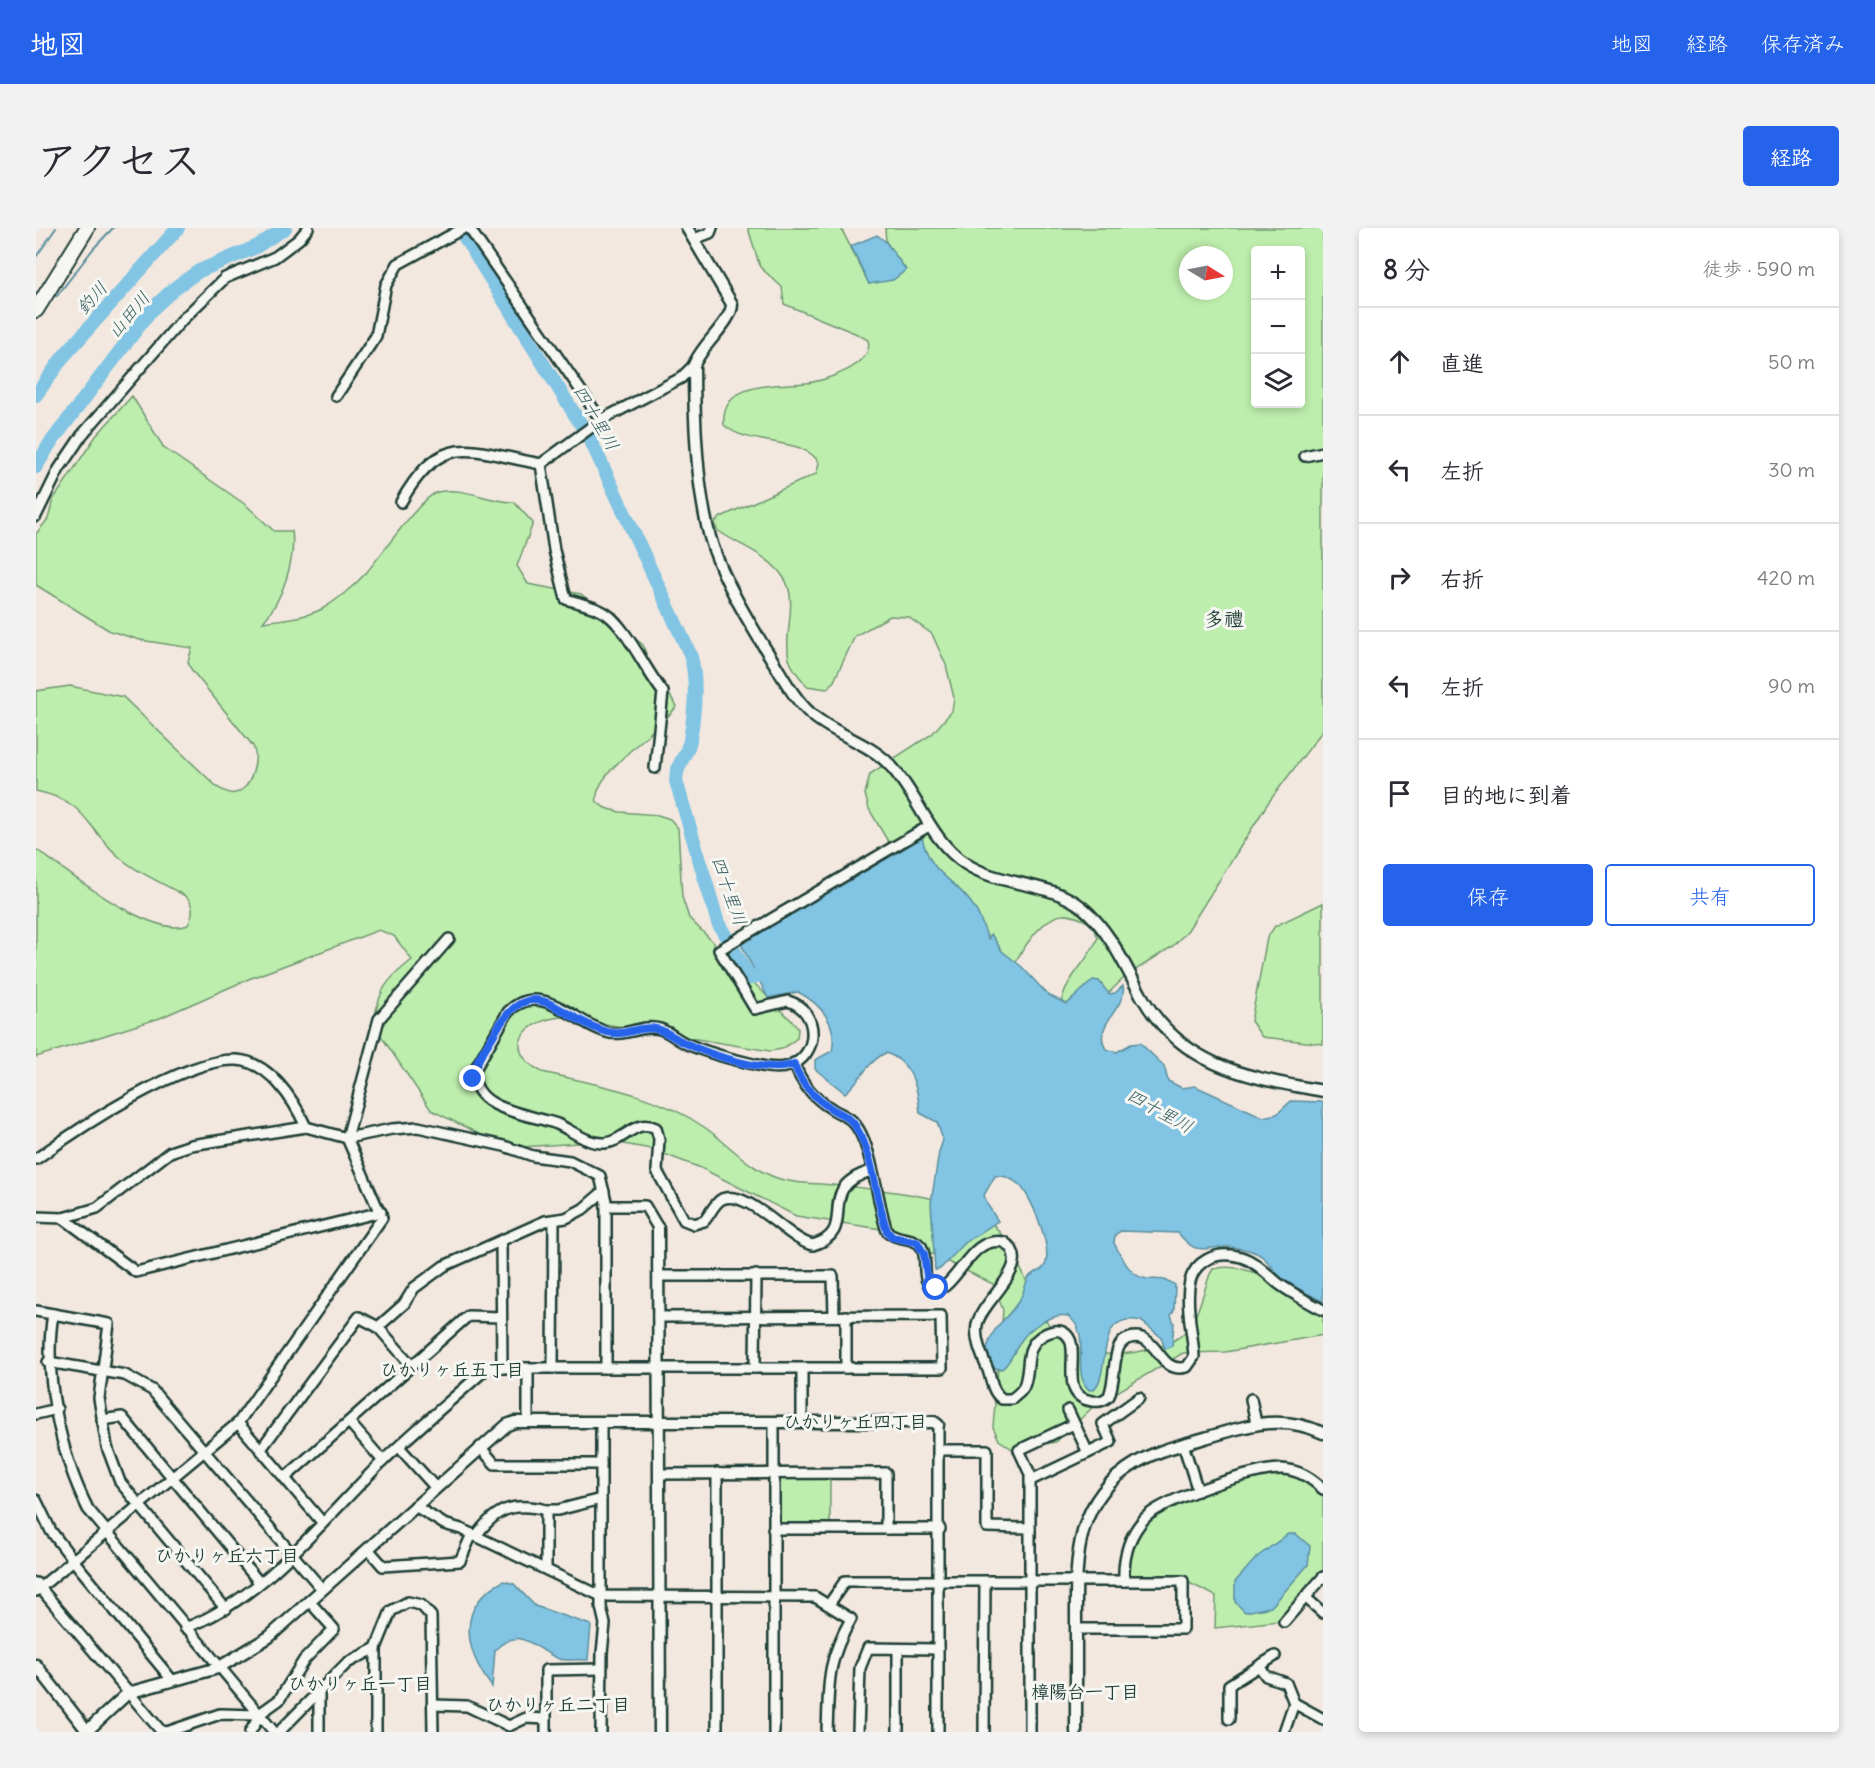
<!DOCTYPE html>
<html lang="ja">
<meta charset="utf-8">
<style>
:root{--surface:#fff;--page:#f2f2f3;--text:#2b2b33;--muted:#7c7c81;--line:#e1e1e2;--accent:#2563eb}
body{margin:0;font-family:Delius,"Klee One",sans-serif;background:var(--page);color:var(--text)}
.controls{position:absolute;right:18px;top:18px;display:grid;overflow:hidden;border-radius:6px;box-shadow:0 3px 9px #0003}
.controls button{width:54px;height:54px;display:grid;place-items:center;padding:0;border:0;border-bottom:2px solid var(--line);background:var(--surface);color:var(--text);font:30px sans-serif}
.compass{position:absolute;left:1143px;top:18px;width:54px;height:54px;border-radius:50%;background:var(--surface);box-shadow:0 3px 9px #0003;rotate:100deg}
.stop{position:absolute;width:18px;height:18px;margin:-14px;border:4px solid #2563eb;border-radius:50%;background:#fff}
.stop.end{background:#2563eb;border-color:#fff;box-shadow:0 2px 6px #0008}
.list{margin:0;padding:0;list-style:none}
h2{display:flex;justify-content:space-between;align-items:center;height:78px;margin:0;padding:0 24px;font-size:26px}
h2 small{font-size:20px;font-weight:400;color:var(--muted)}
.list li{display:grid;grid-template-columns:39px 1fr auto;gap:18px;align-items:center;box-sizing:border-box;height:108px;padding:0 24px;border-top:2px solid var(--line)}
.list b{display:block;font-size:22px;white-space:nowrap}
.list em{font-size:20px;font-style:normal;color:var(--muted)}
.actions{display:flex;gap:12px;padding:18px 24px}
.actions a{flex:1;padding:14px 0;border:2px solid var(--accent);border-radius:6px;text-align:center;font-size:21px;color:var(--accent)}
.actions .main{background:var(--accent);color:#fff}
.icon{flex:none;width:33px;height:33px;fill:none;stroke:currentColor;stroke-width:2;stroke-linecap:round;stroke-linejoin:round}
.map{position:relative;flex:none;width:1287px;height:1504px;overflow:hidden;border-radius:6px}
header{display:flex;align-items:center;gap:36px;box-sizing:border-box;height:84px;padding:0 30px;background:var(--accent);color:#fff}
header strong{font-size:28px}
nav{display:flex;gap:33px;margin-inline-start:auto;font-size:21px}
.intro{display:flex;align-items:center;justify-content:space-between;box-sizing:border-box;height:144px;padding:0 36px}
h1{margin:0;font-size:42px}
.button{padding:15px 27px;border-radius:6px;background:var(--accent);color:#fff;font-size:21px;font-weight:700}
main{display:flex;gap:36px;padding:0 36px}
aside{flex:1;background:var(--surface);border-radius:6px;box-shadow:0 3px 9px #0003}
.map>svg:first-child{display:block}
</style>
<header>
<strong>地図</strong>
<nav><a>地図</a><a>経路</a><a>保存済み</a></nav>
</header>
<div class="intro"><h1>アクセス</h1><a class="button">経路</a></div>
<main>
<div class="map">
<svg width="1287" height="1504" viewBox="0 0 1287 1504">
<rect width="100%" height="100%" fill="#f2e8df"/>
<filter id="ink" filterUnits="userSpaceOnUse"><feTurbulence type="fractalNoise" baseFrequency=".0167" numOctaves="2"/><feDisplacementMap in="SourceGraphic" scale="12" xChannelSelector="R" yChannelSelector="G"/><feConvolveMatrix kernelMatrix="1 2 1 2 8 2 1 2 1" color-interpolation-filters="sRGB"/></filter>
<g filter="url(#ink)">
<g fill="#beeead" stroke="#6e9670" stroke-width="1.5" fill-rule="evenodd">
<path d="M 712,0 L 805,0 L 833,56 L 870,42 L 850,14 L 849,0 L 1287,0 L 1287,502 L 1232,575 L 1152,702 L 1137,718 L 1090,748 L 1053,784 L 1025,775 C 1030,748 1053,734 1062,709 L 1054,695 C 1046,691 1036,686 1027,687 C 999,689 972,748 958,771 L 868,641 L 833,581 L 829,566 L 834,546 L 896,506 L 916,483 L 918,470 L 910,437 L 896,406 L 872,389 L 854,388 L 819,408 L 798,453 L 791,461 L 771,458 C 765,451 756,441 753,431 C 747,405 763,373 748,350 C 733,326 703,318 681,302 L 679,294 L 685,289 L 780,246 L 783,235 C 767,207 713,220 688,197 C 684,152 742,158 770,155 C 789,153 839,137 832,112 L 821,106 L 748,76 L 746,59 L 724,39 ZM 1220,22 L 1264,22 L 1264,176 L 1220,176 ZM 1152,27 L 1188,27 L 1188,63 L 1152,63 Z"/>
<path d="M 96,168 L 128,220 L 210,277 L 238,303 L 256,303 C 260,332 246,373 227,394 C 246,391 268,390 286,381 C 300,373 318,358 329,346 C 343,331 385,268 402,264 C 429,258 451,274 478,274 L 497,295 L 481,338 L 492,356 L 545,366 L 607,417 L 614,438 L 641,478 C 625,501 554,547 561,574 L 569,580 L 584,584 L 622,587 L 634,591 L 642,600 L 646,669 L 653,690 L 759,796 L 762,801 L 761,810 L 746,821 L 734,823 L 526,789 C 488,792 464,821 506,844 C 562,857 620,866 668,899 C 692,915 711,939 738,949 C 756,956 778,955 797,957 C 844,962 894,966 939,983 C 952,988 964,1004 971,1015 C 1010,1080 1006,1139 1101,1124 C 1159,1114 1157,1095 1174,1046 L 1177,1041 C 1214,1031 1257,1066 1287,1083 L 1287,1107 L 1189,1124 L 1147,1125 L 1059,1177 L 1020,1214 L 976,1221 L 963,1212 L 957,1199 L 967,1082 L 957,1056 L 845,1001 L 760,988 L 665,940 L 615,921 L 571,913 L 471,920 L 395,882 L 337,796 C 344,761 348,754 376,732 L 358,708 L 343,702 L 215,750 L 124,790 L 0,829 L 0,621 C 30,643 115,711 152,697 C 158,686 158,676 149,668 C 127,655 99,644 81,627 C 48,596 51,574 0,563 L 0,463 L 34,458 L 87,469 L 181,559 C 186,562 194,567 199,565 C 216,561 223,531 217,518 L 155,441 L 152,434 L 156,420 L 104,412 L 74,403 L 0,357 L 0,306 L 12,291 L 17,272 L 60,208 Z"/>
<path d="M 1287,675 L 1287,816 L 1226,809 L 1215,793 L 1231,710 L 1239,698 Z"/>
<path d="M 1237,1245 L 1260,1247 L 1287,1265 L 1287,1344 L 1243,1393 L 1179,1400 L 1180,1368 L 1143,1350 L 1093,1350 L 1091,1347 C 1094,1325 1099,1299 1118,1285 C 1144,1267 1205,1254 1237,1245 Z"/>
<path d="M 744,1249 L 794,1249 L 794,1298 L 741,1296 L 741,1251 Z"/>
</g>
<g fill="#82c4e3" stroke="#5a8e9d" stroke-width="1.5">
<path d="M 841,7 L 850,14 L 870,42 L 857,52 L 833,56 L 815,18 Z"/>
<path d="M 886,610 C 896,649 916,648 936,676 C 944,686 947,699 952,711 L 955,706 L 966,723 L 986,739 L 1012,767 L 1031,776 L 1057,752 L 1063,753 L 1073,766 L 1079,765 L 1087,758 C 1092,779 1055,798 1070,821 L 1081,824 L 1095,816 L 1104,815 L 1128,838 L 1132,853 L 1146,860 L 1159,858 L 1227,889 L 1241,886 L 1255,873 L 1287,874 L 1287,1074 C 1273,1066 1259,1060 1246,1050 C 1235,1041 1231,1027 1215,1023 C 1207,1021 1195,1018 1187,1019 C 1162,1020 1161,1027 1142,1005 L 1085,1003 L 1079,1007 L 1078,1015 C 1085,1028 1094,1049 1111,1051 C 1122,1052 1130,1050 1139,1057 L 1138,1082 L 1135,1087 L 1138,1095 L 1136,1118 L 1129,1121 L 1125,1109 L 1105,1093 C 1057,1082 1076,1145 1058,1161 L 1053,1162 C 1033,1142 1058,1107 1032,1088 C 1017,1085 996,1098 987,1110 C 979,1120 976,1133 966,1141 L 958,1140 L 949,1128 C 957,1093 967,1098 984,1071 C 988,1064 989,1056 993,1049 C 996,1045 1005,1043 1008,1039 C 1018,1023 998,978 989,964 C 984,955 970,946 959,948 L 948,967 L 951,976 L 962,993 L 929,1015 L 904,1041 L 899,1042 L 895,975 L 903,924 L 907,912 L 901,894 L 884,885 C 882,860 876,834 850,825 C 833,832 824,853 809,865 L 779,841 L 779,832 L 796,823 C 802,796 785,776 762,764 L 732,770 L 705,716 Z"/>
<path d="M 1252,1306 L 1260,1306 L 1274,1318 L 1272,1337 L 1235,1379 L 1209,1384 L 1199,1374 L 1199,1354 L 1221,1329 Z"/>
<path d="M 468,1353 L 478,1356 L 499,1378 L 555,1397 L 552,1432 C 544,1431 531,1433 523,1431 C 498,1421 485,1396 459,1422 L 456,1459 C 428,1422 419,1377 468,1353 Z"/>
</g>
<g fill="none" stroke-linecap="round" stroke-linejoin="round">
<g stroke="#5a8e9d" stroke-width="2">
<path d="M 0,29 L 20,0"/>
<path d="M 0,67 L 1,67"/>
<path d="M 17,68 L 21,68 L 57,21 L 77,0"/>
</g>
<g stroke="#82c4e3" stroke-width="14">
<path d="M 423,0 L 554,211 L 654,426 C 662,450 658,488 654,512 C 651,528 640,536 640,553 L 682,695 L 714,750 L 739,742"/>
<path d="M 0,167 L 27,129 L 142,0"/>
<path d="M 0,239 L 13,217 L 115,82 L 140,59 L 163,43 L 220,19 L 249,0"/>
</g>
<g stroke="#1f3d34" stroke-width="14">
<g id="minor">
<path d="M 433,0 L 565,192"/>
<path d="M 658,11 L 674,5 L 676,0"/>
<path d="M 300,168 L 340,108 L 350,57 L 362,36 L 428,0"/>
<path d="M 1269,228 L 1287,224"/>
<path d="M 505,236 L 518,322 L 530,371 C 542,375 558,378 569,385 C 590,398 609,442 627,464 L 619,540"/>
<path d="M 365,274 C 407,200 435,224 505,236 L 565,192 L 645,150 L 658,137"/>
<path d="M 0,288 L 23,241 L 46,207 L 146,92 L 189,50 L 239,29 L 263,11 L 272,0"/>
<path d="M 758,835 C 765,856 778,870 796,881 C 802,885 811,888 816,893 C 836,911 841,976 851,1003 C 861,1013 877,1008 885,1018 C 893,1031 884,1048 895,1059 L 909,1058 C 929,1041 938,1009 968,1014 C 1001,1036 945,1072 941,1097 C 938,1111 947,1130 952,1142 C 956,1153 956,1164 966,1171 L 976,1171 C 980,1167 986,1164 988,1158 C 996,1138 986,1118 1009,1106 C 1015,1103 1021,1101 1027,1104 C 1050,1116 1018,1168 1056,1173 C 1064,1174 1067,1173 1073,1168 C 1079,1152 1077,1136 1082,1121 C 1086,1110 1100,1106 1110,1112 C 1125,1122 1128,1145 1151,1139 L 1158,1129 C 1157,1105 1150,1084 1153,1059 C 1156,1033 1180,1022 1205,1029 C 1219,1033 1232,1047 1243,1056 C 1257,1066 1272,1074 1287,1082"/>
<path d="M 0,931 C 43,900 148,830 200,832 C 233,833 258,872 270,899"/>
<path d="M 835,943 C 775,961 826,1002 777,1017 C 753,1013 712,960 686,971 C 678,975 674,987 668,993 L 658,996 L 648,992 L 621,943 L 623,911 L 620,900 C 599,890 588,914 569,915 C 551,916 537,903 521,896 C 495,886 435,883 438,843 L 472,784 C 505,750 541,798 574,805 C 591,808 607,796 624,801 C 634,804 641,812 651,816 C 672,825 695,831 717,836 C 728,839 742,842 753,838 C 784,828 784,782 752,773 L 719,781 L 683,722 L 893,598"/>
<path d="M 570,978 L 609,978 L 622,1000"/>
<path d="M 0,989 L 27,990 L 61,980 L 134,924 L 155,917 L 270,899 L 311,910 L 356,901 L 382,899 L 468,918 L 497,928 L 534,933 L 564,948 L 570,973 L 570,1140"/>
<path d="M 27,990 L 100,1044 L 345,984"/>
<path d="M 465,1013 L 466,1140"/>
<path d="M 622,1048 L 797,1048 L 798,1088"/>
<path d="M 0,1083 L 73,1096 L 63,1170 L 71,1219 L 84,1254 L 190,1381"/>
<path d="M 17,1086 C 7,1147 24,1225 52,1281 L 238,1504"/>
<path d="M 810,1088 L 810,1140"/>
<path d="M 342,1099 L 368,1076 L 378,1060 L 408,1038 L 509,993 L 530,990 L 547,981 L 568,963"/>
<path d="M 12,1134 L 89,1147 L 116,1162 L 286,1361"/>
<path d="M 517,1140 L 518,992"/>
<path d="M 719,1140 L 720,1047"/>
<path d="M 492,1141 L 492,1194"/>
<path d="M 766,1141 L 766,1194"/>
<path d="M 1215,1171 L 1220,1195"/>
<path d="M 1032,1182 L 1052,1225"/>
<path d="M 0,1186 L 21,1181"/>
<path d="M 66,1192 L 86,1189 L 223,1354"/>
<path d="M 313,1194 L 347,1233"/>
<path d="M 565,1194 L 565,1379 L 569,1396 L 566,1425 L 565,1504"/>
<path d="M 202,1195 L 286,1294"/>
<path d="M 1147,1216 L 1162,1263"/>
<path d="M 363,1219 L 399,1259"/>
<path d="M 444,1219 L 459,1236 L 565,1236"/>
<path d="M 225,1221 L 323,1089 L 342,1099 L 376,1138"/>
<path d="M 904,1222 L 951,1222 L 951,1299 L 994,1300 L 994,1504"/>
<path d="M 681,1245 L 681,1504"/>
<path d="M 623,1246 L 850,1245 L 850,1301"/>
<path d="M 249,1250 L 432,1088 L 465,1089"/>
<path d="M 995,1252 L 1075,1214 L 1067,1196 L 1103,1170"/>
<path d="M 0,1272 L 15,1303 L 37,1332 L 136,1452"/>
<path d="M 379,1278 L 408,1296 L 425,1301 L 565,1368 L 779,1369 L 815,1391 C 790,1435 793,1455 791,1504"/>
<path d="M 994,1300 L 994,1246 L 983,1222 L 1038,1196"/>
<path d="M 737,1301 L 904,1301"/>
<path d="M 440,1308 C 460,1280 477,1274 510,1282"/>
<path d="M 332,1321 L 347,1338 L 424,1333 L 436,1306"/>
<path d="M 510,1340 L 510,1282 L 522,1282 L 565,1271"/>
<path d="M 1088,1353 C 1087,1330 1093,1307 1109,1290 C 1127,1271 1220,1240 1246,1241 C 1263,1242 1275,1250 1287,1261"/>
<path d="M 0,1355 L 125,1503 L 131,1504 L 184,1486 L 222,1487 L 243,1472 L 268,1432 L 298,1401 L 273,1373"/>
<path d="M 0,1363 L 202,1195 L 346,990 L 311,910 L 343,791 L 413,711"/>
<path d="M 1269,1369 L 1287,1385"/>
<path d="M 794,1375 L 809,1353 L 1147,1353 L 1147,1401 L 1040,1401"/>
<path d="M 1248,1394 L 1287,1349"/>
<path d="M 149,1400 C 229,1370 286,1292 346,1234 C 379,1202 416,1172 451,1140 L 906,1140 L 905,1088 L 622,1089"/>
<path d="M 340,1420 L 340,1504"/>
<path d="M 1223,1438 L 1230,1448 L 1250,1455 L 1258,1475"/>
<path d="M 283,1464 L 283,1504"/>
<path d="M 397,1477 L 431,1478 L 473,1498 L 490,1490 L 510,1491"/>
<path d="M 1193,1491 L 1193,1457 L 1239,1428"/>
<path d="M 214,1504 L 223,1489"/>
<path d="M 243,1504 L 311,1435 L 340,1420 L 355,1383 L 372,1374 L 385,1377 L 395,1388 L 397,1504"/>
<path d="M 510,1504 L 510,1442 L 565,1441"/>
<path d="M 738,1504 L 738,1194"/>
<path d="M 822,1504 L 824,1440 L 832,1420 L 902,1421"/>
<path d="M 862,1504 L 862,1422"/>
<path d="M 902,1504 L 902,1197"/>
<path d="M 948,1504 L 949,1354"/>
<path d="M 1248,1504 L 1258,1475 L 1287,1491"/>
</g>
</g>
<g stroke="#1f3d34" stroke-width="15">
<g id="tertiary">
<path d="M 651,0 L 696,76 C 696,94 666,116 658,137 C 658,191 660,268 677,319 C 690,356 710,389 730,422 C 744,443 756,469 775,486 C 799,507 832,514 854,537 C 883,568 893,612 930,636 C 966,659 1014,653 1047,680 C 1074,703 1088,736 1105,767 C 1146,840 1212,849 1287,863"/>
<path d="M 622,1000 L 624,1504"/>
<path d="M 0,1437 L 52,1504"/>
<path d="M 51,1503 L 92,1465 L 182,1440 L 233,1409 L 471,1197 L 479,1194 L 898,1194 L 902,1197"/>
<path d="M 1040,1504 C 1040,1469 1040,1434 1040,1399 C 1040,1335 1036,1273 1100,1235 C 1121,1222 1146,1217 1169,1210 C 1210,1198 1245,1185 1287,1205"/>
</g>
</g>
<g stroke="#1f3d34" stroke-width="18">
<path id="primary" d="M 0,82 L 51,0"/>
</g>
<use href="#minor" stroke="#f6f6f2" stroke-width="9"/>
<use href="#tertiary" stroke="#f6f6f2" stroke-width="10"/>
<use href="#primary" stroke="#f6f6f2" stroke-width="14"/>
</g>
</g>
<g fill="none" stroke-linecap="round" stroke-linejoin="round" filter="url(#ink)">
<path stroke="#2563eb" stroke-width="8" d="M 437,851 C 438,834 450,820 458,806 C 496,738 523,791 571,804 C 589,809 604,797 620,801 C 631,803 639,811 649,815 C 674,827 733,847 758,836 C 765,856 778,870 796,881 C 806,887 816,890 821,901 C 839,932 839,970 851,1003 L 856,1009 L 881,1014 L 888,1026 L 892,1055 L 900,1060"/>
</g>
<g text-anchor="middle" stroke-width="6" stroke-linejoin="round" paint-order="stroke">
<g font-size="18" font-style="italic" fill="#385f60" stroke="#f6f6f2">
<text transform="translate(56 70) rotate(-48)" y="6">釣川</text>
<text transform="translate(93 87) rotate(-50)" y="6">山田川</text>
<text transform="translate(560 190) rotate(60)" y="6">四十里川</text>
<text transform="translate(693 663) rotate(71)" y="6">四十里川</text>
<text transform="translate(1124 883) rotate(29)" y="6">四十里川</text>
</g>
<g font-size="18" font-weight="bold" fill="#1f3d34" stroke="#f6f6f2">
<text x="416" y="1148">ひかりヶ丘五丁目</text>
<text x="819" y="1200">ひかりヶ丘四丁目</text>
<text x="191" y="1334">ひかりヶ丘六丁目</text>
<text x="324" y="1462">ひかりヶ丘一丁目</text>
<text x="1049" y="1470">樟陽台一丁目</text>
<text x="522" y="1483">ひかりヶ丘二丁目</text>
</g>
<g font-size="20" font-weight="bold" fill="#1f3d34" stroke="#f6f6f2">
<text x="1188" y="398">多禮</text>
</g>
</g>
</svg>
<div class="controls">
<button>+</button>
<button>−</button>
<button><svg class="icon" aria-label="layers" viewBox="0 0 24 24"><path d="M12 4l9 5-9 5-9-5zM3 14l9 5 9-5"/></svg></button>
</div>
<svg class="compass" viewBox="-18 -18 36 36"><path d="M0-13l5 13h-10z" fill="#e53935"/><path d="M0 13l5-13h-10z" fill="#7c7c81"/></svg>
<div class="stop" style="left:900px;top:1060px"></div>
<div class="stop end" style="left:437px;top:851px"></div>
</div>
<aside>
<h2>8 分<small>徒歩 · 590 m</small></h2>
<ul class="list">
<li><svg class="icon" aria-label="ahead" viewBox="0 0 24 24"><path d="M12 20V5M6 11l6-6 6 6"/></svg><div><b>直進</b></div><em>50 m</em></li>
<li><svg class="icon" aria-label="left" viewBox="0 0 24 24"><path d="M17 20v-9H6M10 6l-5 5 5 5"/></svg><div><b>左折</b></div><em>30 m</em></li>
<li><svg class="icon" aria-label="right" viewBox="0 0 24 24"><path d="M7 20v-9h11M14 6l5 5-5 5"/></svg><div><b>右折</b></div><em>420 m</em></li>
<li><svg class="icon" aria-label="left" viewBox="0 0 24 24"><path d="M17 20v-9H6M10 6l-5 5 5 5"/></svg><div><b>左折</b></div><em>90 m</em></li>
<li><svg class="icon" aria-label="arrive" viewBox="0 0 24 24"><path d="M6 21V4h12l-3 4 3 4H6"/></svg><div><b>目的地に到着</b></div></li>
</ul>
<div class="actions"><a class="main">保存</a><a>共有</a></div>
</aside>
</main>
